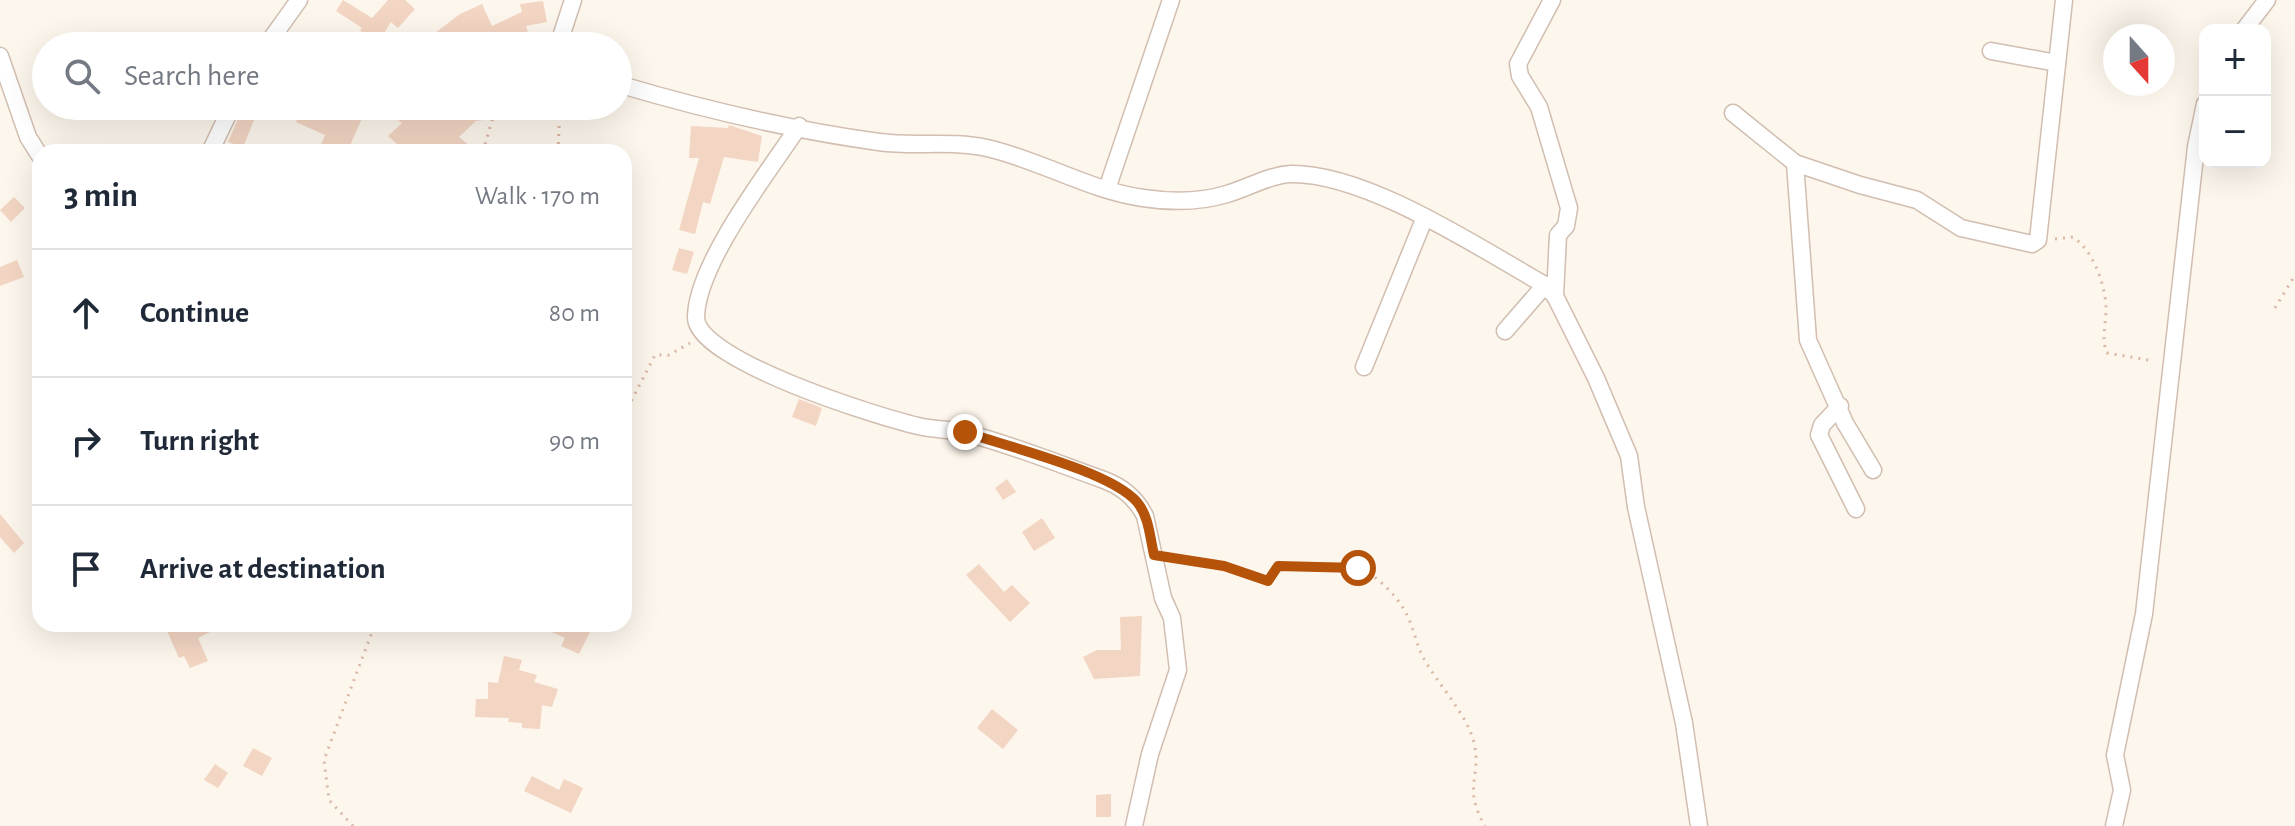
<!DOCTYPE html>
<meta charset="utf-8">
<style>
:root{--surface:#fff;--page:#f2f2f3;--text:#1f2937;--muted:#747a83;--line:#e0e1e3}
body{margin:0;font-family:"Alegreya Sans",sans-serif;background:var(--page);color:var(--text)}
.controls{position:absolute;right:24px;top:24px;display:grid;overflow:hidden;border-radius:16px;box-shadow:0 8px 32px #0002}
.controls button{width:72px;height:72px;display:grid;place-items:center;padding:0;border:0;border-bottom:2px solid var(--line);background:var(--surface);color:var(--text);font:40px sans-serif}
.compass{position:absolute;left:2103px;top:24px;width:72px;height:72px;border-radius:50%;background:var(--surface);box-shadow:0 8px 32px #0002;rotate:159deg}
.stop{position:absolute;width:24px;height:24px;margin:-18px;border:6px solid #b45309;border-radius:50%;background:#fff}
.stop.end{background:#b45309;border-color:#fff;box-shadow:0 2px 8px #0008}
.list{margin:0;padding:0;list-style:none}
h2{display:flex;justify-content:space-between;align-items:center;height:104px;margin:0;padding:0 32px;font-size:34px}
h2 small{font-size:26px;font-weight:400;color:var(--muted)}
.list li{display:grid;grid-template-columns:52px 1fr auto;gap:24px;align-items:center;box-sizing:border-box;height:128px;padding:0 32px;border-top:2px solid var(--line)}
.list b{display:block;font-size:30px;white-space:nowrap}
.list em{font-size:26px;font-style:normal;color:var(--muted)}
.icon{flex:none;width:44px;height:44px;fill:none;stroke:currentColor;stroke-width:2;stroke-linecap:round;stroke-linejoin:round}
.map{position:relative;flex:none;width:2295px;height:826px;overflow:hidden}
.search{position:absolute;background:var(--surface);box-shadow:0 8px 32px #0002;left:32px;top:32px;width:600px;height:88px;display:flex;align-items:center;gap:20px;box-sizing:border-box;padding:0 28px;border-radius:44px;color:var(--muted);font-size:30px}
.panel{position:absolute;background:var(--surface);box-shadow:0 8px 32px #0002;left:32px;top:144px;width:600px;height:488px;border-radius:24px}
.map>svg:first-child{display:block}
</style>
<div class="map">
<svg width="2295" height="826" viewBox="0 0 2295 826">
<rect width="100%" height="100%" fill="#fdf6ec"/>
<g fill="#f3d5c3">
<path d="M 343,0 L 372,18 L 388,0 L 405,0 L 415,9 L 398,28 L 391,22 L 381,38 L 360,31 L 362,28 L 336,11 Z"/>
<path d="M 543,1 L 547,22 L 526,26 L 532,46 L 418,46 L 460,14 L 482,4 L 492,26 L 522,12 L 520,4 Z"/>
<path d="M 304,106 L 317,106 L 334,114 L 337,106 L 351,106 L 365,112 L 347,152 L 321,145 L 325,135 L 296,122 Z"/>
<path d="M 377,106 L 441,106 L 456,120 L 470,106 L 478,106 L 491,119 L 476,121 L 459,137 L 477,152 L 392,152 L 397,144 L 388,136 L 402,123 Z"/>
<path d="M 243,107 L 257,113 L 243,147 L 228,142 Z"/>
<path d="M 729,125 L 762,136 L 758,162 L 724,157 L 710,204 L 703,202 L 695,234 L 679,230 L 699,158 L 689,158 L 691,126 L 728,128 Z"/>
<path d="M 14,197 L 25,208 L 11,222 L 0,210 Z"/>
<path d="M 679,248 L 694,252 L 687,274 L 672,270 Z"/>
<path d="M 17,260 L 24,277 L 0,286 L 0,267 Z"/>
<path d="M 799,399 L 822,408 L 816,426 L 792,417 Z"/>
<path d="M 1007,479 L 1016,492 L 1003,500 L 995,488 Z"/>
<path d="M 0,514 L 24,543 L 14,553 L 0,537 Z"/>
<path d="M 1042,518 L 1055,538 L 1034,551 L 1022,532 Z"/>
<path d="M 979,564 L 1004,592 L 1012,585 L 1030,603 L 1010,622 L 966,575 Z"/>
<path d="M 1142,616 L 1140,676 L 1094,679 L 1083,657 L 1097,650 L 1121,650 L 1120,617 Z"/>
<path d="M 164,624 L 226,624 L 198,638 L 208,661 L 190,668 L 184,656 L 179,658 Z"/>
<path d="M 533,624 L 594,624 L 579,654 L 561,646 L 565,638 Z"/>
<path d="M 504,656 L 522,660 L 519,670 L 537,675 L 534,682 L 558,689 L 552,707 L 542,705 L 540,729 L 522,728 L 522,723 L 508,722 L 509,718 L 475,717 L 476,699 L 488,699 L 488,682 L 498,683 Z"/>
<path d="M 992,709 L 1018,730 L 1003,749 L 977,728 Z"/>
<path d="M 253,748 L 272,758 L 262,776 L 243,766 Z"/>
<path d="M 215,764 L 228,773 L 218,788 L 204,780 Z"/>
<path d="M 532,776 L 559,790 L 564,779 L 583,788 L 571,813 L 524,791 Z"/>
<path d="M 1111,794 L 1111,817 L 1096,817 L 1096,795 Z"/>
</g>
<g fill="none" stroke-linecap="round" stroke-linejoin="round">
<g stroke="#d1beb0" stroke-width="19">
<g id="minor">
<path d="M 1552,0 L 1518,64 L 1520,76 L 1539,107 L 1569,208 L 1566,226 L 1558,235 L 1555,296"/>
<path d="M 2244,30 L 2267,0"/>
<path d="M 266,46 L 299,0"/>
<path d="M 558,46 L 573,0"/>
<path d="M 1991,51 L 2057,63"/>
<path d="M 0,56 L 28,137 L 40,156"/>
<path d="M 618,84 C 702,109 792,130 879,142 C 915,147 951,140 987,148 C 1040,160 1088,190 1143,198 C 1170,202 1201,202 1227,194 C 1248,188 1269,175 1291,174 C 1367,173 1479,248 1545,285 L 1555,296 L 1596,378 L 1629,456 L 1636,507 L 1684,723 L 1699,826"/>
<path d="M 1733,113 L 1795,163 L 1860,185 L 1917,200 L 1961,228 L 2032,244 L 2038,240 L 2064,0"/>
<path d="M 799,126 C 769,171 697,263 696,317 C 695,360 879,417 918,426 C 934,430 951,429 966,433 C 1013,445 1059,464 1104,480 C 1123,487 1136,498 1145,516 L 1163,598 L 1172,618 L 1178,670 L 1150,754 L 1134,826"/>
<path d="M 210,152 L 232,106"/>
<path d="M 1795,163 L 1808,340 L 1845,423 L 1873,470"/>
<path d="M 1107,189 L 1171,0"/>
<path d="M 1505,331 L 1545,285"/>
<path d="M 1364,367 L 1425,217"/>
<path d="M 1840,406 L 1822,425 L 1819,435 L 1856,509"/>
<path d="M 2114,826 L 2122,790 L 2115,755 L 2144,614 L 2196,147 L 2205,104"/>
</g>
</g>
<g stroke="#d9b8a5" stroke-width="3" stroke-dasharray="2 6" stroke-linecap="butt">
<path d="M 483,152 L 496,106"/>
<path d="M 558,152 L 560,106"/>
<path d="M 2055,239 L 2073,237 C 2093,250 2106,286 2106,309 C 2106,325 2101,339 2107,353 L 2154,361"/>
<path d="M 2275,308 L 2295,275"/>
<path d="M 624,415 L 655,355 L 669,355 L 690,343"/>
<path d="M 1173,558 L 1224,566 L 1268,581 L 1278,566 C 1302,566 1334,560 1358,568 C 1376,574 1397,596 1406,613 C 1414,628 1416,645 1424,659 C 1438,684 1468,716 1474,743 C 1482,777 1462,787 1485,826"/>
<path d="M 353,826 L 329,800 L 324,760 L 375,624"/>
</g>
<use href="#minor" stroke="#fff" stroke-width="16"/>
</g>
<g fill="none" stroke-linecap="round" stroke-linejoin="round">
<path stroke="#b45309" stroke-width="10" d="M 965,432 C 1008,447 1110,471 1137,502 C 1149,516 1150,538 1154,555 L 1224,566 L 1268,581 L 1278,566 L 1358,568"/>
</g>
</svg>
<div class="controls">
<button>+</button>
<button>−</button>
</div>
<svg class="compass" viewBox="-18 -18 36 36"><path d="M0-13l5 13h-10z" fill="#e53935"/><path d="M0 13l5-13h-10z" fill="#747a83"/></svg>
<div class="stop" style="left:1358px;top:568px"></div>
<div class="stop end" style="left:965px;top:432px"></div>
<div class="search"><svg class="icon" aria-label="search" viewBox="0 0 24 24"><circle cx="10" cy="10" r="6"/><path d="M15 15l6 6"/></svg>Search here</div>
<section class="panel">
<h2>3 min<small>Walk · 170 m</small></h2>
<ul class="list">
<li><svg class="icon" aria-label="ahead" viewBox="0 0 24 24"><path d="M12 20V5M6 11l6-6 6 6"/></svg><div><b>Continue</b></div><em>80 m</em></li>
<li><svg class="icon" aria-label="right" viewBox="0 0 24 24"><path d="M7 20v-9h11M14 6l5 5-5 5"/></svg><div><b>Turn right</b></div><em>90 m</em></li>
<li><svg class="icon" aria-label="arrive" viewBox="0 0 24 24"><path d="M6 21V4h12l-3 4 3 4H6"/></svg><div><b>Arrive at destination</b></div></li>
</ul>
</section>
</div>
